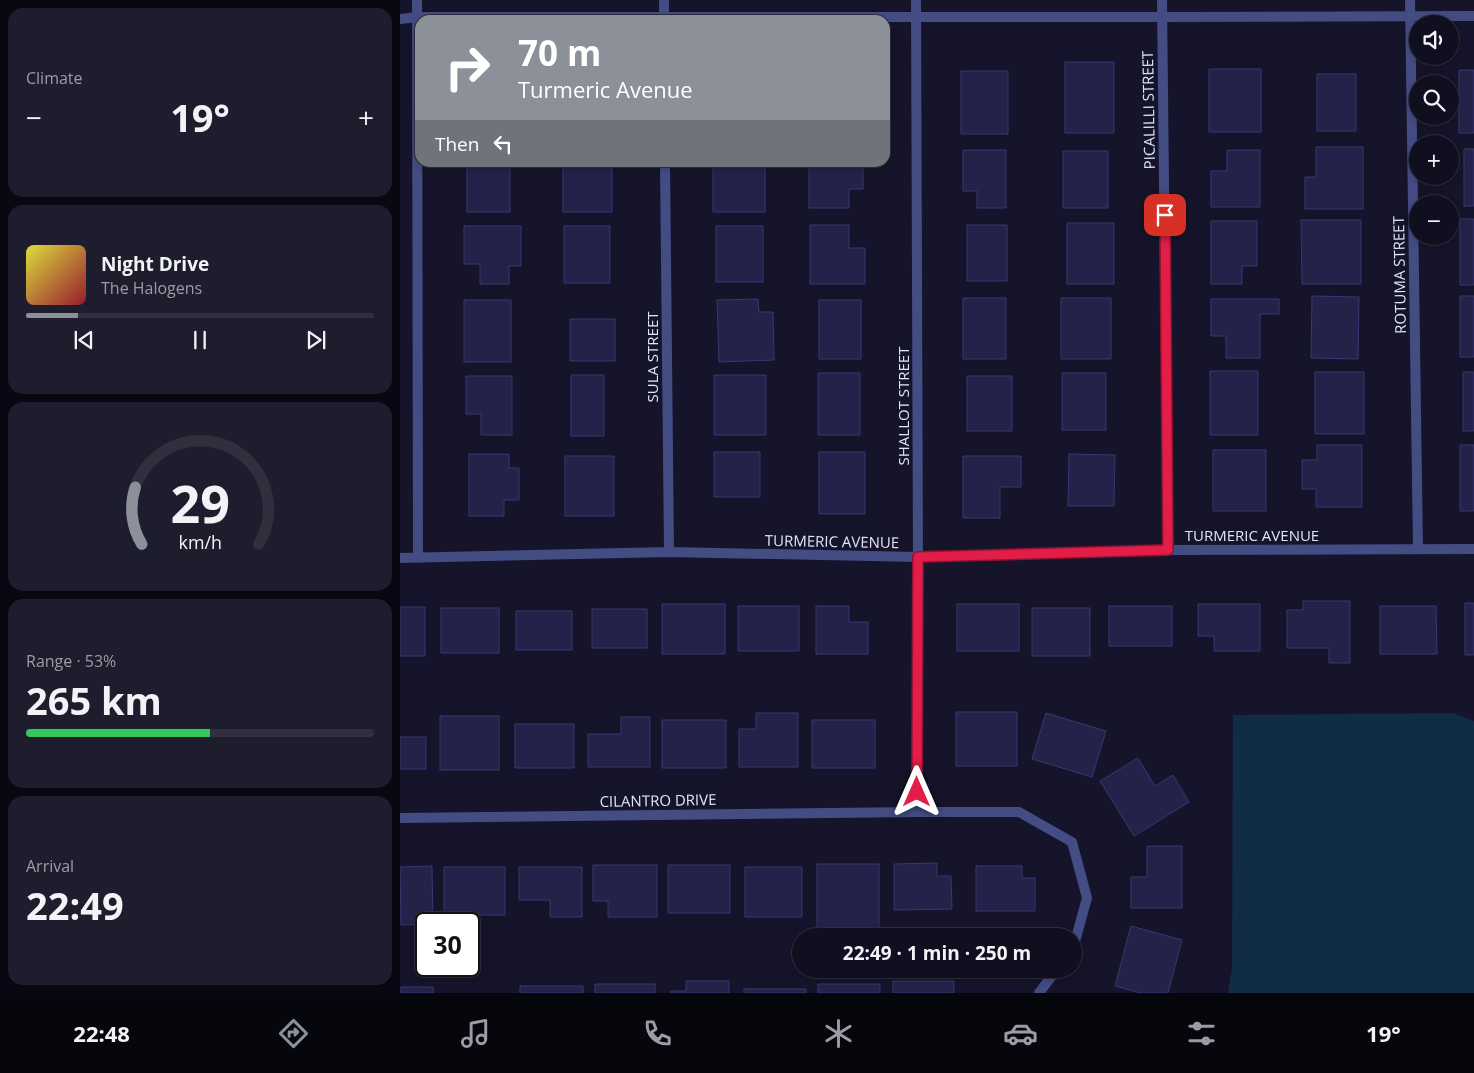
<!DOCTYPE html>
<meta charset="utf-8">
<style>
body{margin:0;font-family:"Open Sans",sans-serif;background:#1e1d2d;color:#f1f3f6;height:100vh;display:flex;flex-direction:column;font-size:19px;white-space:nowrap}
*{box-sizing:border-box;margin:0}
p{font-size:16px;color:#9c9ca5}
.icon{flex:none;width:28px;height:28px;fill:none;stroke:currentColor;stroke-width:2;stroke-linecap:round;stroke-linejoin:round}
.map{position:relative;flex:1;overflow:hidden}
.side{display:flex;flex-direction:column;gap:8px;padding:8px;background:#090812;width:400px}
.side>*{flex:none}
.top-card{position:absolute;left:15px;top:15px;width:475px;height:152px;border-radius:15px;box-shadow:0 2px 8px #0003,0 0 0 1px #302f3e;background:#8c9099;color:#fff;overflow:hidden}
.controls{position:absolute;left:1009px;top:15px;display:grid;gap:10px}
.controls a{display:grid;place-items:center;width:50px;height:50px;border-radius:50%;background:#100f20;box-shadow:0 2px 8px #0003,0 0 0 1px #302f3e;font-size:25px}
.speed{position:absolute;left:15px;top:912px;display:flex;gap:10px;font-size:25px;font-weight:700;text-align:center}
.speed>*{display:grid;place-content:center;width:65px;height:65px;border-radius:50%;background:#100f20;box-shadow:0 2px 8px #0003,0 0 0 1px #302f3e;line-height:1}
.speed .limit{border:2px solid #111;border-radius:8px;background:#fff;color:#111}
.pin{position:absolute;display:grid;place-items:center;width:42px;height:42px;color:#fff;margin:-21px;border-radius:10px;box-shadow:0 2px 8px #0006}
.me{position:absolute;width:55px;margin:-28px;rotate:0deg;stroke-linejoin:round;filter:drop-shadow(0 0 4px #0008)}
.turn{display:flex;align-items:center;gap:18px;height:105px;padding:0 20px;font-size:22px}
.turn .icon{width:65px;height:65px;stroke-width:2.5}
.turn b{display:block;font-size:35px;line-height:42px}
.then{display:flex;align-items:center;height:48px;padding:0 20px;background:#0003;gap:10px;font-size:19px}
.big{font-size:38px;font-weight:700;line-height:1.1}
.side .card{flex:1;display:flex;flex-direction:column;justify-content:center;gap:8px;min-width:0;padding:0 18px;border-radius:15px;background:#1e1d2d}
.side .dial{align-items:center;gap:0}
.dial svg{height:130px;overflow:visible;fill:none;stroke:#302f3e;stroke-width:7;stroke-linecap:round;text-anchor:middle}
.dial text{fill:#f1f3f6;stroke:none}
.song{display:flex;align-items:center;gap:15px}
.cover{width:60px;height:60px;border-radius:8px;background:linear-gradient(135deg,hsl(60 70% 55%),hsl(350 70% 35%))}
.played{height:5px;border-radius:2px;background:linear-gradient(90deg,#8c9099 15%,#302f3e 15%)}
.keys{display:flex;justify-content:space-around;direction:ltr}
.heat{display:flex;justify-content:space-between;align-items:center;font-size:28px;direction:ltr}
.charge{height:8px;border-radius:4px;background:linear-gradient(90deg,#34c759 53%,#302f3e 0)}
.trip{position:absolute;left:392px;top:928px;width:290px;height:50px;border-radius:25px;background:#100f20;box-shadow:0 2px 8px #0003,0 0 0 1px #302f3e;font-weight:700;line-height:50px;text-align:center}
.tabs{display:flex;height:80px;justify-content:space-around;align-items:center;background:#06060d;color:#9c9ca5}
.tabs .icon{width:35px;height:35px}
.tabs .on{color:#8c9099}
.tabs b{font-size:22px;color:#f1f3f6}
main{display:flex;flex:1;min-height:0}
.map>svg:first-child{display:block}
.water{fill:#112d46}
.building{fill:#242249;stroke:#393773}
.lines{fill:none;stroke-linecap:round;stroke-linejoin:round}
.minor{stroke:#444c84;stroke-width:10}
.tertiary{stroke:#444c84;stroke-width:10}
.route-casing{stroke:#92132f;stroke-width:12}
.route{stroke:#e11d48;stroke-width:9}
.labels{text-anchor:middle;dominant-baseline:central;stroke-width:5;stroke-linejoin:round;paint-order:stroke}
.street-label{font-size:15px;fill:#e1e2fc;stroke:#15142a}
</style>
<main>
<section class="side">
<div class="card"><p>Climate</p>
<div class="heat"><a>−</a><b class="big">19°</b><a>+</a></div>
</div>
<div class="card">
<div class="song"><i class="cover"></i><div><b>Night Drive</b><p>The Halogens</p></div></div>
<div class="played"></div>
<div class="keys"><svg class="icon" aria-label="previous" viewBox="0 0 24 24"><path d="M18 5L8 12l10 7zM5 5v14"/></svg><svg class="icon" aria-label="pause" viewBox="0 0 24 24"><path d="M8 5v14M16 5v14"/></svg><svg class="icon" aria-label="next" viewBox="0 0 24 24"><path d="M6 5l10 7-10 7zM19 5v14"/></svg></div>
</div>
<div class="card dial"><svg viewBox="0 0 100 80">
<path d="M14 69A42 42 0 1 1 86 69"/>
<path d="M14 69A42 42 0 0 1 10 34" stroke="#8c9099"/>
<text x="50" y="56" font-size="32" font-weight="700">29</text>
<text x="50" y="72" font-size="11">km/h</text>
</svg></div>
<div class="card"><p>Range · 53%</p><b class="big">265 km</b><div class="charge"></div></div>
<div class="card"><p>Arrival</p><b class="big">22:49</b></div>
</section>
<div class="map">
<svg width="1074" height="993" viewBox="0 0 1074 993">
<rect width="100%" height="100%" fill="#15142a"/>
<path class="water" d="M1053,713L1074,721V993H828L832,967L833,715Z"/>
<path class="building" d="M665,62H714V133H665Z
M809,69H861V132H809Z
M1059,70H1074V133H1059Z
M561,71H608V134H561Z
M917,74H956V131H917Z
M916,147H963V209H905V177H916Z
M1064,149H1074V206H1064Z
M563,150H606V208H577V191H563Z
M827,150H860V207H811V171H827Z
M663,151H708V208H663Z
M67,162H110V212H67Z
M163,162H212V212H163Z
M313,162H365V212H313Z
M409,162H463V189H449V208H409Z
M1060,219H1074V285H1060Z
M901,220H961V284H902Z
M811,221H857V266H842V284H811Z
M667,223H714V284H667Z
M410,225H449V248H465V284H410Z
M567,225H607V281H567Z
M64,226H121V266H109V284H80V264H64Z
M164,226H210V283H164Z
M316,226H363V282H316Z
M912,296L959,297L958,359L911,358Z
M1060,296H1074V357H1060Z
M563,298H606V359H563Z
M661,298H711V359H661Z
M358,299L359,312H373L374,360L319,362L317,300Z
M811,299H879V314H860V358H826V336H811Z
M64,300H111V362H64Z
M419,300H461V359H419Z
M170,319H215V361H170Z
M810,371H858V435H810Z
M915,372H964V434H915Z
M1063,372H1074V431H1063Z
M418,373H460V435H418Z
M662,373H706V430H662Z
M171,375H204V436H171Z
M314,375H366V435H314Z
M66,376H112V435H81V414H66Z
M567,376H612V431H567Z
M917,445H962V507H916V489H902V460H917Z
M1060,445H1074V511H1060Z
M813,450H866V511H813Z
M314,452H360V497H314Z
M419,452H465V514H419Z
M69,454H109V468H119V500H104V516H69Z
M669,454L715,455L714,506H668Z
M165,456H214V516H165Z
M563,456H621V487H600V518H563Z
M903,601H950V663H929V648H887V610H903Z
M1065,603H1074V655H1065Z
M262,604H325V654H262Z
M557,604H619V651H557Z
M798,604H860V651H814V636H798Z
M338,606H399V651H338Z
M416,606H449V622H468V654H416Z
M709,606H772V646H709Z
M980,606H1036L1037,654H980Z
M0,607H25V656H0Z
M41,608H99V653H41Z
M632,608H690V656H632Z
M192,609H247V648H192Z
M116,611H172V650H116Z
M556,712H617V766H556Z
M356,713H398V767H339V729H356Z
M646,713L706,731L692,777L632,759Z
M40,716H99V770H40Z
M221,717H250V767H188V734H221Z
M262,720H326V768H262Z
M412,720H475V768H412Z
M115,724H174V768H115Z
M0,737H26V769H0Z
M738,758L755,786L773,775L789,802L734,836L700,781Z
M747,846H782V908H731V877H747Z
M537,863V876H551L552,909L494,910V864Z
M417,864H479V936H417Z
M193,865H257V917H208V901H193Z
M268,865H330V913H268Z
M32,866L33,924L1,925L0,867Z
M576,866H622V878H635V911H576Z
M44,867H105V915H44Z
M119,867H182V917H150V900H119Z
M345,867H402V917H345Z
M731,926L782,940L768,993H741L715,986Z
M286,981H329V993H271V991H286Z
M493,981H554V993H493Z
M195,984H255V993H195Z
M418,984H480V993H418Z
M120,986H183V993H120Z
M1,987H33V993H1Z
M344,989H406V993H344Z"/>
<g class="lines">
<path class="minor" d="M17,0L18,558
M264,0V20
M516,0L518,557L517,812
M762,0L768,550
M1010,0L1018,549
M265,162L269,552
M0,558L269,552L518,557L768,550L1074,549
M0,818L517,812H619L672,842L687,898L674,945
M639,993L657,969"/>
<path class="tertiary" d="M0,19L17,17H762L1074,16"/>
</g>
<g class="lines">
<g class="route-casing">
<path id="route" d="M517,792L518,557L768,550L765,215"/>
</g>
<use href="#route" class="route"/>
</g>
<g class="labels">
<g class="street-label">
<text transform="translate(748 110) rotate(-91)">PICALILLI STREET</text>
<text transform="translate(999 275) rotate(-91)">ROTUMA STREET</text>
<text transform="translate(252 357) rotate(-90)">SULA STREET</text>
<text transform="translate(503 406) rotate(-90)">SHALLOT STREET</text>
<text x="852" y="535">TURMERIC AVENUE</text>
<text transform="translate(432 541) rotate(1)">TURMERIC AVENUE</text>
<text transform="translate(258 800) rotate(-1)">CILANTRO DRIVE</text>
</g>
</g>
</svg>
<div class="controls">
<a><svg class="icon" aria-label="sound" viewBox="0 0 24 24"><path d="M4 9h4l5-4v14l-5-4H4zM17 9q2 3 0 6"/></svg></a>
<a><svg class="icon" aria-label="search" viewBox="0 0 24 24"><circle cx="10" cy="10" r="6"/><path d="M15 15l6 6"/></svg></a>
<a>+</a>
<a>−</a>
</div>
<div class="speed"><div class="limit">30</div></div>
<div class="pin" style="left:765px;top:215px;background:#d93025"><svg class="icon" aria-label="arrive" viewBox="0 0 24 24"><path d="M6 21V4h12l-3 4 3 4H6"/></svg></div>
<svg class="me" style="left:517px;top:792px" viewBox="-20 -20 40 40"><path d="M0-17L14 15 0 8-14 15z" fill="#e11d48" stroke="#fff" stroke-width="4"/></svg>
<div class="trip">22:49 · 1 min · 250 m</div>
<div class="top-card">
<div class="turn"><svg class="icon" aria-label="right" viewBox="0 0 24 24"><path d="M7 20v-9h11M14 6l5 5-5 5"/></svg><div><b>70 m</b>Turmeric Avenue</div></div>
<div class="then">Then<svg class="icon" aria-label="left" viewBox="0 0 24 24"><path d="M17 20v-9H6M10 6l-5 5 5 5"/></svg></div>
</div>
</div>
</main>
<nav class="tabs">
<b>22:48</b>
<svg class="icon on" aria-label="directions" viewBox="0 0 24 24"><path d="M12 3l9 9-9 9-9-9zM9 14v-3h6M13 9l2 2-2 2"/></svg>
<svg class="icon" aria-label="music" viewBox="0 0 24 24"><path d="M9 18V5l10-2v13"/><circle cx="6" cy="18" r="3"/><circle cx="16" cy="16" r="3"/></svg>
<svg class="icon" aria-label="phone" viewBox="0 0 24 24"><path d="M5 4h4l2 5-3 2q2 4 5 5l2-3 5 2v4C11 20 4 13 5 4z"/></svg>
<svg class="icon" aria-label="climate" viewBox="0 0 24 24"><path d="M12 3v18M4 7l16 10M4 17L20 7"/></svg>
<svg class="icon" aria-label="car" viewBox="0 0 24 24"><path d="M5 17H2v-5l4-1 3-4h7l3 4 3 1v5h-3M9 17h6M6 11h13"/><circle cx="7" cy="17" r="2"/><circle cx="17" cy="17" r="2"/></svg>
<svg class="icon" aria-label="filters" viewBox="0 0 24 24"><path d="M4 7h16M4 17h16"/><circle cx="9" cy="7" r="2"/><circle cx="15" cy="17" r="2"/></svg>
<b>19°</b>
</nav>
